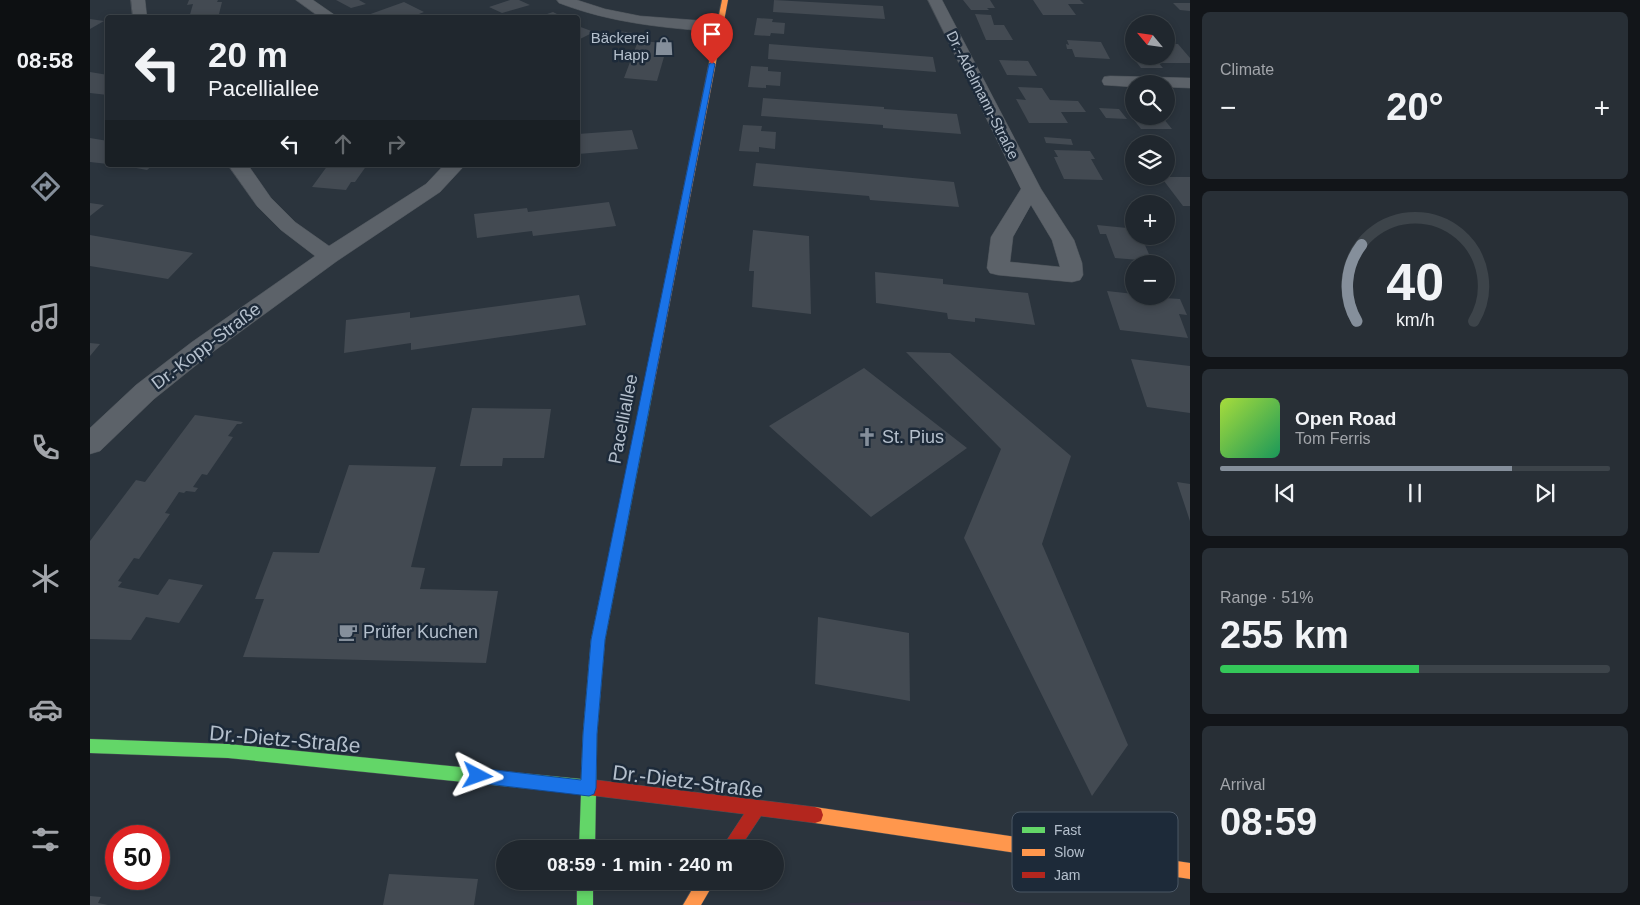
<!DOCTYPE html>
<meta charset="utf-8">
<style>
body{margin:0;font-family:Arial,sans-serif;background:#282f36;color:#f1f3f6;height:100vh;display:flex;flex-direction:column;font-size:19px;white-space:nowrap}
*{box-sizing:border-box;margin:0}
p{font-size:16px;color:#a2a5aa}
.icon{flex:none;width:28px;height:28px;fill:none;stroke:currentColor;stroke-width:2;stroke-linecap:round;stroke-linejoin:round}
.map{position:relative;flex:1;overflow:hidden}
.sheet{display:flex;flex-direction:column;gap:12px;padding:12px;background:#121519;width:450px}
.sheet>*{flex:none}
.guide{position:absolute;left:15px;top:15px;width:475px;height:152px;border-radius:5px;box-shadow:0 2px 8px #0003,0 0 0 1px #3d444a;background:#20272e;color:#f1f3f6;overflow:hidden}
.needle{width:32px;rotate:299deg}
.fabs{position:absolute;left:1035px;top:15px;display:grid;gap:10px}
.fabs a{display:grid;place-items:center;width:50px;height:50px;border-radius:50%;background:#20272e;box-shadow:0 2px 8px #0003,0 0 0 1px #3d444a;font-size:25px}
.speed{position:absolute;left:15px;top:825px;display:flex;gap:10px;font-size:25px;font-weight:700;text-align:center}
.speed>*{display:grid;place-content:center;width:65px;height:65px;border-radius:50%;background:#20272e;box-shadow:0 2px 8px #0003,0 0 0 1px #3d444a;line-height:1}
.speed .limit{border:8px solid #d22;background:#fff;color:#111}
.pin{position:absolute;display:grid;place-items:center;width:42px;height:42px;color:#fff;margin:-51px -21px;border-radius:50% 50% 50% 0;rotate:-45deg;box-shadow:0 0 5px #0007}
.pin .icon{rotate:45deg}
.me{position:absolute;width:55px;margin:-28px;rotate:94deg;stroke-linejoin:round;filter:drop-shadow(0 0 4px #0008)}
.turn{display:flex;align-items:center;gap:18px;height:105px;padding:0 20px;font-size:22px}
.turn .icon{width:65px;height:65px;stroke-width:2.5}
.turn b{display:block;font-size:35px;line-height:42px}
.lanes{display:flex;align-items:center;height:48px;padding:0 20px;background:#0003;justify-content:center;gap:25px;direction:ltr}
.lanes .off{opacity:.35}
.big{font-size:38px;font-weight:600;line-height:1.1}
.sheet .card{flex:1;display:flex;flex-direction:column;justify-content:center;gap:8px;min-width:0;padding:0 18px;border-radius:8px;background:#282f36}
.sheet .dial{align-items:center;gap:0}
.dial svg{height:130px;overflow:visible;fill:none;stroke:#3d444a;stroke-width:7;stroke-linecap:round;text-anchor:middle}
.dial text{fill:#f1f3f6;stroke:none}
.song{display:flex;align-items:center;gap:15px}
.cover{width:60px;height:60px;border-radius:8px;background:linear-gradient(135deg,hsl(80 70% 55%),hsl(150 70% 35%))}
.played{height:5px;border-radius:2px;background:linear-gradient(90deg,#858f9b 75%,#3d444a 75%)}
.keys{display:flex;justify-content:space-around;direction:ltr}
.heat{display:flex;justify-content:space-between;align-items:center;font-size:28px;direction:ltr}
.charge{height:8px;border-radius:4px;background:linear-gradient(90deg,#34c759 51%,#3d444a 0)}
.trip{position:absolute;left:406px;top:840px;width:288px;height:50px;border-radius:25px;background:#20272e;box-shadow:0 2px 8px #0003,0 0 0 1px #3d444a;font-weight:600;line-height:50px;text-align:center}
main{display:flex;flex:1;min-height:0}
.menu{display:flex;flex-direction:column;width:90px;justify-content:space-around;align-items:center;background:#0d1012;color:#a2a5aa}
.menu .icon{width:35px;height:35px}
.menu .selected{color:#858f9b}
.menu b{font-size:22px;color:#f1f3f6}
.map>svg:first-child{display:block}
.medical{fill:#313142}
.building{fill:#434a52}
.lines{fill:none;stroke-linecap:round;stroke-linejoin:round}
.street-casing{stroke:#495057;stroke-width:1}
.fast-casing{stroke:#495057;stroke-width:1}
.slow-casing{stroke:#495057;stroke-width:1}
.jam-casing{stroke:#495057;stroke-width:1}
.street{fill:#5c6269;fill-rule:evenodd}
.fast{fill:#63d668;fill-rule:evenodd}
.slow{fill:#ff974d;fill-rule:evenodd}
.jam{fill:#b3261e;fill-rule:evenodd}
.route{fill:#1a73e8;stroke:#114b97}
.labels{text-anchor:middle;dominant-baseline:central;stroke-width:5;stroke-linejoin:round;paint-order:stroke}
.far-poi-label{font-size:15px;fill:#b5c0cd;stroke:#1d2a39;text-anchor:end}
.far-street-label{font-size:15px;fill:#b5c0cd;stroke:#1d2a39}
.street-label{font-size:18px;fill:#b5c0cd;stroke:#1d2a39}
.poi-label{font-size:18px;fill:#b5c0cd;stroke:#1d2a39;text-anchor:start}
.near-street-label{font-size:21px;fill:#b5c0cd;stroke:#1d2a39}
.key{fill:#1d2a39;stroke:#4b5765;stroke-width:1}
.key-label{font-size:14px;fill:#b5c0cd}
</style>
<main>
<nav class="menu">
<b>08:58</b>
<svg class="icon selected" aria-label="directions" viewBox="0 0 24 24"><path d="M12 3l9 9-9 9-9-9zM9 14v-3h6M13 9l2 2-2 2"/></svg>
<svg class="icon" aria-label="music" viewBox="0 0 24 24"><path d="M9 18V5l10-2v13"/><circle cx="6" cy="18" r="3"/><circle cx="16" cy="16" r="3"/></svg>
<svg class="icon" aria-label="phone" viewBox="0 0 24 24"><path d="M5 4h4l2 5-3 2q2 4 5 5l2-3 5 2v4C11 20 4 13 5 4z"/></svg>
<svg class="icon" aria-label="climate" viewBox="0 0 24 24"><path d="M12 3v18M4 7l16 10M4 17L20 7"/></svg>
<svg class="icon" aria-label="car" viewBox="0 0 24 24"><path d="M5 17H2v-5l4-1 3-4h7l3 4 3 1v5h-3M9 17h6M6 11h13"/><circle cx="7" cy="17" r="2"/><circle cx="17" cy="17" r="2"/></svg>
<svg class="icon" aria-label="filters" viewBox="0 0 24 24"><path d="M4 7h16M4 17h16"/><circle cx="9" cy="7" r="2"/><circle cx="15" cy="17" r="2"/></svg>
</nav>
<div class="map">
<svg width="1100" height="905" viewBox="0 0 1100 905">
<rect width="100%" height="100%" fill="#2b343d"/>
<path class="medical" d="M853,900L897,905H755L760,903Z"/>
<path class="building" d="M99,0H128L127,2H132L128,18H99L103,4L97,5Z
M246,0H269L276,4L261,8Z
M420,0H429L440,5L412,13L399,7Z
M684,0L793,6L795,19L683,12Z
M873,0H900L905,8H897L899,10H881Z
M943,0H990L994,4H978L986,15H953Z
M314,2L334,12L319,18H278L275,16Z
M1083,3H1100V11L1090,10Z
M463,12L475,18H448V17Z
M885,14L901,15L904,25H914L923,40H896Z
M667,18L683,19L682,22L695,23L694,34L681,33L680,36L664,35Z
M0,19L14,21L0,29Z
M488,26L504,32L488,40Z
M528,31L544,33L537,41L521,39Z
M977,40L1011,42L1020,59L985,57L982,49H977L976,44L979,45Z
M548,41L578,43L567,81L534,78Z
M679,44L843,57L846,72L678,59Z
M1076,44H1088L1100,58V63H1072L1067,56H1076Z
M1044,59L1066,60L1073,68H1051Z
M909,60L938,61L947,76L917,75Z
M661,66L678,67V71L691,72L690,86L676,85V88L658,87Z
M0,72L18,75V95L0,93Z
M928,87L952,88L960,100L988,101L996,112H971L978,123H939L926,99L936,100Z
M673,98L794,107V109L867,114L871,134L793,128V125L671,116Z
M1009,108L1029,109L1037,119L1016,118Z
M1036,110H1044V116H1076L1078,119L1073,118L1082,129H1051Z
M653,125L672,126L671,131L686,132L685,149L669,147V152L649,151Z
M542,130L548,149L488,154V134Z
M954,137L981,139L983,145L956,143Z
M0,138L18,141V164L0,162Z
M964,150L1000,151L1005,159H1001L1013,180L974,179L964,157H968Z
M666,163L864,182L869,207L780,200L779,196L663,186Z
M30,165H63L57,170Z
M238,165H277L265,182H261L256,190L222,187Z
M1071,177H1100V206H1093Z
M519,202L526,226L443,236L442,231L387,238L384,214L437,208L438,212Z
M0,203L14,205L0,216Z
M1007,225L1037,228L1036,225L1044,226V236H1051L1062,261L1025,258L1016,234H1010Z
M663,230L719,236L721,314L662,307L664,271H659Z
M0,235L103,253L78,279L0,266Z
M785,272L853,279V284L938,293L945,325L885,318V322L858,319L857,313L786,303Z
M1017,291L1044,294V296L1090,299L1097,315L1089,314L1098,338L1030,330Z
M489,295L496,325L321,350V343L254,353L256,320L320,312V318Z
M0,343L10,344L0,356Z
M816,352L860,353L981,456L952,544L1038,745L1002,796L874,538L911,449Z
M1041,359L1100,366V413L1057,407Z
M774,368L877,448L781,517L679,426Z
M382,408L461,409L454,458H413L412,466H370Z
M105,415L153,422L151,424H147L138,436L143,437L117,475L112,474L103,487L108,488L105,492L96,491L94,493L89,492L75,513L80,514L49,559L44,558L28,581L32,582L28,587L68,595L79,579L113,585L89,623L56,617L41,640L0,639V541L46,480L55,482Z
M259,465L346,467L321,567L335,568L330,589L408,591L396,663L153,657L174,599H165L183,552L229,553Z
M1087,482L1100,484V521Z
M728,617L819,633L820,701L725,684Z
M299,874L388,879L384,905H293Z
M0,896L11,897L8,903L18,905H0Z"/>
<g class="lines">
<g class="street-casing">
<path id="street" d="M41,0H55L57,18H43Z
M206,0H223L249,18H231Z
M467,0H487L515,9L550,16L629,22L634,24L637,27L634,30L629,32C574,28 521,23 469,3Z
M838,0H852L951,189L984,240L992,263L993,275L990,280L982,282L908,275L900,273L897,268L901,237L931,189ZM941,205L962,240L970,267L920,262L923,237Z
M1020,76L1100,78V88L1076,87V84H1044V87L1014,85L1012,81L1014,77Z
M138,165H158L181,198L205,222L239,246L336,184L354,165H375L350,192L247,261L120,354L64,399L10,451L0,454V428L46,385L102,342L225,256L191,230L167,206Z"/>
</g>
<g class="fast-casing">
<path id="fast" d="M559,381L564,385L515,640L507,734L505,849H489L491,794L138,758L0,753V739L138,744L491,779L493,734L501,640L554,385Z
M487,881H503V905H487Z"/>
</g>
<g class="slow-casing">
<path id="slow" d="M632,0H638L564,385L559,389L554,385Z
M725,807L1100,863V879L725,823L719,821L717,815L719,809Z
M607,881H625L611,905H593Z"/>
</g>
<g class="jam-casing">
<path id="jam" d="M498,779L725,807L731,809L733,815L731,821L725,823L671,816L649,849H631L654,814L498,795L493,792L490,787L493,782Z"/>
</g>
<use href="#street" class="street"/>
<use href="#fast" class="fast"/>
<use href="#slow" class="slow"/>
<use href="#jam" class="jam"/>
</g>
<path class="route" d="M622,62L625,64L515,640L507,734L506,788L504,794L499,796L388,783L383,781L381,776L383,770L388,768L491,780L493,734L501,640L619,64Z"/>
<defs>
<g id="shop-bare" transform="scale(1.5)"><path d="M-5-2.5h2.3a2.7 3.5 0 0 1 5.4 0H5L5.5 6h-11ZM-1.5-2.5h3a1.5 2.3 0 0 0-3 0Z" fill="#858f9b" stroke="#1d2a39" stroke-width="2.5" paint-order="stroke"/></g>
<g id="church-bare" transform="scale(1.5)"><path d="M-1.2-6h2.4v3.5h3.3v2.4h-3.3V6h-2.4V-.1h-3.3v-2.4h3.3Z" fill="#858f9b" stroke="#1d2a39" stroke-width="2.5" paint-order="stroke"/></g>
<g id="cafe-bare" transform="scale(1.5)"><path d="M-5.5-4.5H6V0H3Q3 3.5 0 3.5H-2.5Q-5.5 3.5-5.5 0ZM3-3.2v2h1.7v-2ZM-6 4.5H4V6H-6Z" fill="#858f9b" stroke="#1d2a39" stroke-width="2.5" paint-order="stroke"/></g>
</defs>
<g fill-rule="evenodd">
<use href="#shop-bare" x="574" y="46"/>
<use href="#church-bare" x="777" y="437"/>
<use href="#cafe-bare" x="258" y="632"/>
</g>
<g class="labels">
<g class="far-poi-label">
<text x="559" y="37">Bäckerei<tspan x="559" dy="17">Happ</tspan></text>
</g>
<g class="far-street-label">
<text transform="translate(893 95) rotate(63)">Dr.-Adelmann-Straße</text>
</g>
<g class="street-label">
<text transform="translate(116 346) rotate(-37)">Dr.-Kopp-Straße</text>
<text transform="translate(533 419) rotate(-79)">Pacelliallee</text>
</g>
<g class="poi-label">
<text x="792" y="437">St. Pius</text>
<text x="273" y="632">Prüfer Kuchen</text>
</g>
<g class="near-street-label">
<text transform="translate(195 739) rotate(5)">Dr.-Dietz-Straße</text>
<text transform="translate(598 781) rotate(7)">Dr.-Dietz-Straße</text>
</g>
</g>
<rect x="922" y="812" width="166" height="80" rx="8" class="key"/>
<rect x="932" y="827" width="23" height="6" fill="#63d668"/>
<rect x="932" y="849" width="23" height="7" fill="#ff974d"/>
<rect x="932" y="872" width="23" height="6" fill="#b3261e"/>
<g class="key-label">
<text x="964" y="835">Fast</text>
<text x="964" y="857">Slow</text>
<text x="964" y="880">Jam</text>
</g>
</svg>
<div class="fabs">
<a><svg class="needle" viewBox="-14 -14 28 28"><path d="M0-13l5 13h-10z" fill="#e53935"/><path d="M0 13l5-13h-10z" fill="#a2a5aa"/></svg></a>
<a><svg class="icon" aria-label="search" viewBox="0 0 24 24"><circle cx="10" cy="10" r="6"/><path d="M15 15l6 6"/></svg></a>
<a><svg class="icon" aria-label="layers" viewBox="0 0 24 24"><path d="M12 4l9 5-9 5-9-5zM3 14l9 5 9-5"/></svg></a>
<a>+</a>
<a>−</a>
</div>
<div class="speed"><div class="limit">50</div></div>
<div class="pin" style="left:622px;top:64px;background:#d93025"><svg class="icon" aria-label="arrive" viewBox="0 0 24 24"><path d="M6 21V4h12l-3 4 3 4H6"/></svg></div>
<svg class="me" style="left:388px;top:776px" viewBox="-20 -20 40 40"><path d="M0-17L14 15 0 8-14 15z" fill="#1a73e8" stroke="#fff" stroke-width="4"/></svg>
<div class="trip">08:59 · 1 min · 240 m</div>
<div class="guide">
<div class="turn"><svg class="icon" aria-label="left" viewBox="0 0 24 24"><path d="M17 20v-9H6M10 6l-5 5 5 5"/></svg><div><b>20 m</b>Pacelliallee</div></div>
<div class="lanes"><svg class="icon" aria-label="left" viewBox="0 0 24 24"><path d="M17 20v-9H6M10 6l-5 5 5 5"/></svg><svg class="icon off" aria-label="ahead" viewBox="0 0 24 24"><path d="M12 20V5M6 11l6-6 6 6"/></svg><svg class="icon off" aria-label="right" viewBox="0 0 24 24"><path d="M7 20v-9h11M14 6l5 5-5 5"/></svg></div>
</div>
</div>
<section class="sheet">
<div class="card"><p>Climate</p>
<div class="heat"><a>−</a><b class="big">20°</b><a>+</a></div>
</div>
<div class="card dial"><svg viewBox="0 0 100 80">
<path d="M14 69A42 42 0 1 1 86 69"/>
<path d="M14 69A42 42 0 0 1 17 22" stroke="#858f9b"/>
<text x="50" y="56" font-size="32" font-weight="700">40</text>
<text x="50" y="72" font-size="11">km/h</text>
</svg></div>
<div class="card">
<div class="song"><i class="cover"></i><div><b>Open Road</b><p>Tom Ferris</p></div></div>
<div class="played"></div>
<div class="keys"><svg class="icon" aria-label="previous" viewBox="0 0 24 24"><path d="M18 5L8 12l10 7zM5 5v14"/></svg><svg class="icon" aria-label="pause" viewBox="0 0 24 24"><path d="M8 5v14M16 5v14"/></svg><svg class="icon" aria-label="next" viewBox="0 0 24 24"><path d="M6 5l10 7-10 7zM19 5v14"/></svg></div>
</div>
<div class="card"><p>Range · 51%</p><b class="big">255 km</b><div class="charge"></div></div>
<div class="card"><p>Arrival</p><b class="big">08:59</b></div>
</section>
</main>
